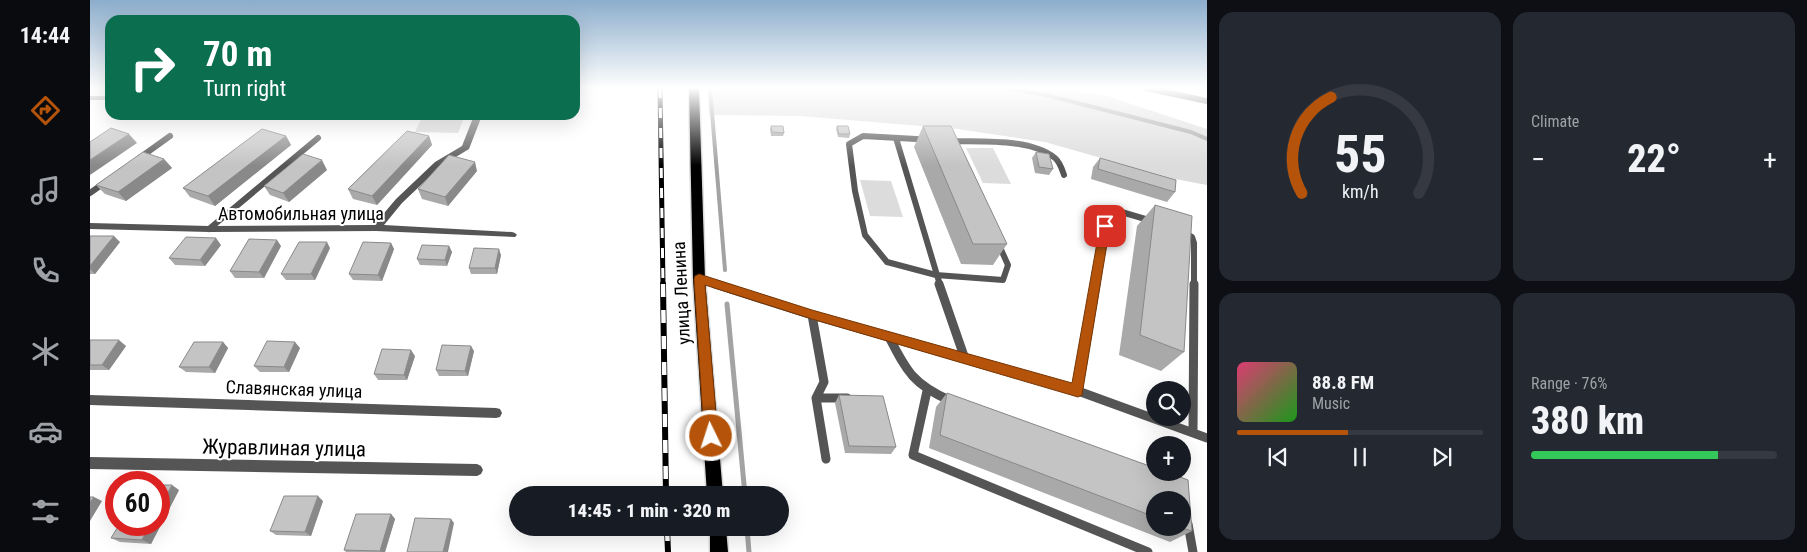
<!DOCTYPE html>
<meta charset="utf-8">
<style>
body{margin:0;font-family:"Roboto Condensed",sans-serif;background:#242831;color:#f1f3f6;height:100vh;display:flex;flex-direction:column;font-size:19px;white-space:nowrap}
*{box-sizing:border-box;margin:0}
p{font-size:16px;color:#9ea1a6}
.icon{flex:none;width:28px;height:28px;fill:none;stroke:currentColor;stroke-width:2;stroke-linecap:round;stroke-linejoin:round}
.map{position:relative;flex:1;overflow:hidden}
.details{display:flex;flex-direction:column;gap:12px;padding:12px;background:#0d0f14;width:600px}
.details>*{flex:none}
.banner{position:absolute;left:15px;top:15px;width:475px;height:105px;border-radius:15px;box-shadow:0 5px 20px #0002;background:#0b6e4f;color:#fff;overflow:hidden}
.buttons{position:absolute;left:1056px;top:381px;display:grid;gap:10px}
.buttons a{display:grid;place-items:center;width:45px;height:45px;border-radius:50%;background:#171b24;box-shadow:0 5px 20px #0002;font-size:25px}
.speed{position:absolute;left:15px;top:471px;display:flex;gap:10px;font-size:25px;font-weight:700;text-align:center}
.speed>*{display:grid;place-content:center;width:65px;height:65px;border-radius:50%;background:#171b24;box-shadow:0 5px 20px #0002;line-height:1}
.speed .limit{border:8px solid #d22;background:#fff;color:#111}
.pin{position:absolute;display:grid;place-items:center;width:42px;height:42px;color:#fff;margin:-21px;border-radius:10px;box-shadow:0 2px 8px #0006}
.me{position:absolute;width:55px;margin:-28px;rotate:356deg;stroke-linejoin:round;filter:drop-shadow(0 0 4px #0008)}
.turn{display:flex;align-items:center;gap:18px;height:105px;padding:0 15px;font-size:22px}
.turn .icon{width:65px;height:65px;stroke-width:2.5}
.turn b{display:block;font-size:35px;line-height:42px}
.big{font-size:38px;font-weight:800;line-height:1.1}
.details .widget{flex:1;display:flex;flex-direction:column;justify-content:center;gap:8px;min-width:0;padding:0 18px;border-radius:15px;background:#242831}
.details .dial{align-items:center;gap:0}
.dial svg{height:130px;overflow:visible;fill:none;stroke:#363941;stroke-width:7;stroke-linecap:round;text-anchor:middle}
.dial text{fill:#f1f3f6;stroke:none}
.song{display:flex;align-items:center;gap:15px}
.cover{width:60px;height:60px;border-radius:8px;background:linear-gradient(135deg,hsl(340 70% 55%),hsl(120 70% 35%))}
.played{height:5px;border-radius:2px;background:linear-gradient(90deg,#b45309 45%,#363941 45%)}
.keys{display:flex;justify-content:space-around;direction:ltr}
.heat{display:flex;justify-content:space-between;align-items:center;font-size:28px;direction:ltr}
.charge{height:8px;border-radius:4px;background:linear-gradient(90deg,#34c759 76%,#363941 0)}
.details .tiles{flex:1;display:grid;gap:12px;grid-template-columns:repeat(2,1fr)}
.trip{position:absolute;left:419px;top:486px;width:280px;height:50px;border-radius:25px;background:#171b24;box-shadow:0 5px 20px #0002;font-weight:800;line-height:50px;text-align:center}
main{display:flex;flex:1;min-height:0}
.menu{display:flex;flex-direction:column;width:90px;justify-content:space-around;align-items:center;background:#090b0e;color:#9ea1a6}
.menu .icon{width:35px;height:35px}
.menu .current{color:#b45309}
.menu b{font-size:22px;color:#f1f3f6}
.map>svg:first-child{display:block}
.green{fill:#dcdcdc}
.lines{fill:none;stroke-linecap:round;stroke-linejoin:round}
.stream-far1{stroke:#a3a3a3;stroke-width:4}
.stream{stroke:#a3a3a3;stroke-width:5}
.primary-casing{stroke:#dbdbdb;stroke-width:3}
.lane-far1{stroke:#555;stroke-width:6}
.lane{stroke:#555;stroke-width:9}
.street{fill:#555;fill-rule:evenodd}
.primary{fill:#000;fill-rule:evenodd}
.rail-far1-casing{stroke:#000;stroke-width:5}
.rail-casing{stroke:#000;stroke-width:6}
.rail-far1{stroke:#fff;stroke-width:3;stroke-dasharray:10;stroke-linecap:butt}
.rail{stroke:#fff;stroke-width:4.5;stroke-dasharray:13;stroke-linecap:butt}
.wall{fill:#a9a9a9;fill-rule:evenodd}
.shaded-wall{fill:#898989}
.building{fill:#c4c4c4;stroke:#898989}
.route{fill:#b45309;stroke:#753606}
.labels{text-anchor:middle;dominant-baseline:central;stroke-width:4;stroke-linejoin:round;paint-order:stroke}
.street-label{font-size:18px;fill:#000;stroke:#fff}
.near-street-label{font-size:21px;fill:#000;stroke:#fff}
</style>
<main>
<nav class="menu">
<b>14:44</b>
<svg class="icon current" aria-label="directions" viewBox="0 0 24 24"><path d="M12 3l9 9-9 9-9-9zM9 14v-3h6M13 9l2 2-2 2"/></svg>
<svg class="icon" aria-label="music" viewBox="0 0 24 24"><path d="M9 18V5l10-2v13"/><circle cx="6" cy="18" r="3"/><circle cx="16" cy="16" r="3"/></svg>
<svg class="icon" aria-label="phone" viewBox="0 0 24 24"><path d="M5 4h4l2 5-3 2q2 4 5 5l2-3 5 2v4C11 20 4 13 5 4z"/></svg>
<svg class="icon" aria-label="climate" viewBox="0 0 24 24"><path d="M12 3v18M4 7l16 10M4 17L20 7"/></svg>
<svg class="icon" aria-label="car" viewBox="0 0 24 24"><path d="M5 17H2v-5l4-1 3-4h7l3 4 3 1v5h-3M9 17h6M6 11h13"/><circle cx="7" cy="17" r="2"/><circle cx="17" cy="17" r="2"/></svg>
<svg class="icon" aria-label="filters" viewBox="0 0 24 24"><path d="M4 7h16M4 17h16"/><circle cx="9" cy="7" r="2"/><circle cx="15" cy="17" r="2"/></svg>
</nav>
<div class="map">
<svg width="1117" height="552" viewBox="0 0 1117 552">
<rect width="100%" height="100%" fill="#fff"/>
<path class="green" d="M618,88H964L1017,96L1117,129V185L1085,179L955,142L868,129L710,116L619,115Z
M333,115H375L368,133L325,132Z
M876,148H903L921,184L893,183Z
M770,180L801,181L813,217L780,216Z"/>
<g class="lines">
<path class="stream-far1" d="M620,88L635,270
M914,88L956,95L1101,132L1117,139"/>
<path class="stream" d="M637,304L655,495
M657,528L659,552"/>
<g class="primary-casing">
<path id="primary" d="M599,88H609L615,279L633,495H617L603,279Z
M620,528H636L638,552H620Z"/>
</g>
<path class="lane-far1" d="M1056,88L1117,101
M773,136L862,141L918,265L913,280L846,275L797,262L775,235L765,191L759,144Z
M806,138L850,285
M862,141C892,142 940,138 965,158C970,162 972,169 974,175
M48,159L80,136
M0,193L17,181
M119,229L228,138
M1094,232L1102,237L1104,243V285
M609,279L629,285
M1005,285L1018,208L1062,221"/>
<path class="lane" d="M625,284L722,315L988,391L1117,438
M849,284L875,359
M722,315L734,382L726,398L736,459
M799,337C817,372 824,385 861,401
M837,391L823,455L1058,552
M988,391L1006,284
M726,398H757
M1103,432L1104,284
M1098,524L1103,552"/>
<path class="street" d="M0,96H20V100H0Z
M382,115H390L391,118L379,149L351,166L312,203L294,225L422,232L425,233L427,235L425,237L286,231L119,232L0,229V223L119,226L284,225L306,199L345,162L372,146L383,118Z
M0,395L406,408L410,409L412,413L410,417L406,418L0,405Z
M0,457L387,464L391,466L393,470L391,474L387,476L0,469Z"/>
<use href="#primary" class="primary"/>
<g class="rail-far1-casing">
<path id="rail-far1" d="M570,88L573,285"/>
</g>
<g class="rail-casing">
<path id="rail" d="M573,284L576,495
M577,528L578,552"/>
</g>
<use href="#rail-far1" class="rail-far1"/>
<use href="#rail" class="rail"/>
</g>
<path class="wall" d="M681,126L694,133L693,136H681L680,129Z
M747,126L760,134L759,138L748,137L746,129Z
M833,126L917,244L903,265L871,264L824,147Z
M196,136L201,145L125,206L100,197L93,188Z
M339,136L342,145L287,205L263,199L258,189Z
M946,152L963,169L959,175L945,173L942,158Z
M1010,158L1085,192L1077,202L1001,179L1003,167Z
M74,159L82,168L36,201L15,194L6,185Z
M237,170L199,202L180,195L174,186Z
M387,171L358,206L332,199L328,189Z
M1065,205L1094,352L1071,371L1029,355L1047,226Z
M0,236L30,242L5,274H0Z
M301,243L304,249L292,281L263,280L259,274Z
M131,245L115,266L85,265L79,258Z
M191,246L174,278H145L140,271Z
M359,246L362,252L357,266L330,265L327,259Z
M240,248L225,280H196L191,274Z
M411,255L407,274H381L379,268Z
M0,340L36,346L19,370H0Z
M133,342L138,348L125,373L96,372L89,367Z
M210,348L199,372H170L164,366Z
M384,351L378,376H349L346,370Z
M325,356L317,380H288L284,374Z
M857,393L1065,468V472H1077L1098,480L1102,531L1080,542L839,448L846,407ZM1065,500H1092V528H1065Z
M749,395L806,447L801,454L755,453L745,403Z
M89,490L61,544L30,542L21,538Z
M233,501L221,536L186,535L180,531Z
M301,514L305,519L295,552H256L254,550Z"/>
<path class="shaded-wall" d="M39,134L47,143L0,175V160Z
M196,136L201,145L125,206L118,196Z
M339,136L342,145L287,205L282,196Z
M74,159L82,168L36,201L28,192Z
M232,160L237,170L199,202L193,193Z
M385,162L387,171L358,206L355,197Z
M24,236L30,242L5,274L0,269V266Z
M126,238L131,245L115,266L110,260Z
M187,240L191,246L174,278L169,272Z
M237,242L240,248L225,280L221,274Z
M301,243L304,249L292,281L288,275Z
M359,246L362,252L357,266L355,260Z
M409,249L411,255L407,274L405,268Z
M29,340L36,346L19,370L12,365Z
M133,342L138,348L125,373L119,367Z
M205,342L210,348L199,372L194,367Z
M381,346L384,351L378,376L375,371Z
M321,350L325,356L317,380L314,375Z
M82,485L89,490L61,544L52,540L60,525H69V510Z
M228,496L233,501L221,536L215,532Z
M4,497L12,501L0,521V502Z
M301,514L305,519L295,552H291L290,551Z
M361,519L364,523L358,552H353Z"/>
<path class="building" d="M681,126H693L694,133L682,132Z
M747,126H758L760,134H749Z
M833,126H861L917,244H883Z
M21,128L39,134L0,160V142Z
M172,129L196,136L118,196L93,188Z
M317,131L339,136L282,196L258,189Z
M53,152L74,159L28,192L6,185Z
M946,152L959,154L963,169L949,167Z
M213,154L232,160L193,193L174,186Z
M359,155L385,162L355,197L328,189Z
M1010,158L1086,180L1085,192L1008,169Z
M1065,205L1102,216L1094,352L1050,335Z
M0,236H24L0,266Z
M96,237L126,238L110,260L79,258Z
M159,239L187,240L169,272L140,271Z
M209,242H237L221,274H191Z
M273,242L301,243L288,275L259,274Z
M332,245L359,246L355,260L327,259Z
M384,248L409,249L405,268H379Z
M0,340H29L12,365H0Z
M177,341L205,342L194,367L164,366Z
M104,342H133L119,367H89Z
M352,345L381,346L375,371L346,370Z
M292,349L321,350L314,375L284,374Z
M857,393L1065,468V472H1077L1098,480L1102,531L1092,528V500H1065V517L850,435Z
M749,395L793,396L806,447L759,446Z
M69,485H82L69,510Z
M194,496H228L215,532L180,531Z
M0,497H4L0,502Z
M266,514H301L290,551L254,550Z
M325,518L361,519L353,552H317Z
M29,525H60L52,540L21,538Z"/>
<linearGradient id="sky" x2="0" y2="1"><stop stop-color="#8cadcc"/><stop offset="0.53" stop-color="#fff"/><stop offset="1" stop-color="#fff" stop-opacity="0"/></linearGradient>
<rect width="1117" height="166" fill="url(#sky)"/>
<path class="route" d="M1015,223L1020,226L992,395L988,397L722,319L615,285L628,436L626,441L621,442L616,441L614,436L604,279L605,276L609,274L722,310L982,383L1010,226Z"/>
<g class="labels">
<g class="street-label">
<text x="211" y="213">Автомобильная улица</text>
<text transform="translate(591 293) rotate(-93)">улица Ленина</text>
<text transform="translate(204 389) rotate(2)">Славянская улица</text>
</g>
<g class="near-street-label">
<text transform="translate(194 448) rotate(1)">Журавлиная улица</text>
</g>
</g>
</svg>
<div class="buttons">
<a><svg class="icon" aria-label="search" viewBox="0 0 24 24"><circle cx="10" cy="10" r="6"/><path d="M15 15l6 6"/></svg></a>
<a>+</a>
<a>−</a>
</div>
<div class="speed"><div class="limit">60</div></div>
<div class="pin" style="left:1015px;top:226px;background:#d93025"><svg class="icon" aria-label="arrive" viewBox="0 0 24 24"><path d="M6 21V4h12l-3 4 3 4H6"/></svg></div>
<svg class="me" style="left:621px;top:436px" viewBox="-20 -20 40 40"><circle r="17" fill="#b45309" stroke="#fff" stroke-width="3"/><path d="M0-11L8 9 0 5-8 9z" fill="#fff"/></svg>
<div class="trip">14:45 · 1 min · 320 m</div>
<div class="banner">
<div class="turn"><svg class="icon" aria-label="right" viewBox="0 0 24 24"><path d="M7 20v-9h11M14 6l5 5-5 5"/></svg><div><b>70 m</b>Turn right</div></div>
</div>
</div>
<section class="details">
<div class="tiles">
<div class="widget dial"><svg viewBox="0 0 100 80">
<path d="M14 69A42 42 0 1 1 86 69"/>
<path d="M14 69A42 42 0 0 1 32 10" stroke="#b45309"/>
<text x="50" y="56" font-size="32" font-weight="700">55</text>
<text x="50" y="72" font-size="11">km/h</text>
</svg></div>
<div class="widget"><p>Climate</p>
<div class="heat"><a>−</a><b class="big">22°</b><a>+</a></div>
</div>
<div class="widget">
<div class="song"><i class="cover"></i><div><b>88.8 FM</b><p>Music</p></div></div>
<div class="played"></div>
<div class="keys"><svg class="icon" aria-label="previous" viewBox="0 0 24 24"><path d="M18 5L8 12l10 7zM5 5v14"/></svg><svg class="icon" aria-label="pause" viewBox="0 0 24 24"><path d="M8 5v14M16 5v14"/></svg><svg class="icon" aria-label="next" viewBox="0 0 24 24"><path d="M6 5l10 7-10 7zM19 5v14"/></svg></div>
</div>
<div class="widget"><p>Range · 76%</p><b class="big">380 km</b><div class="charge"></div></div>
</div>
</section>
</main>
